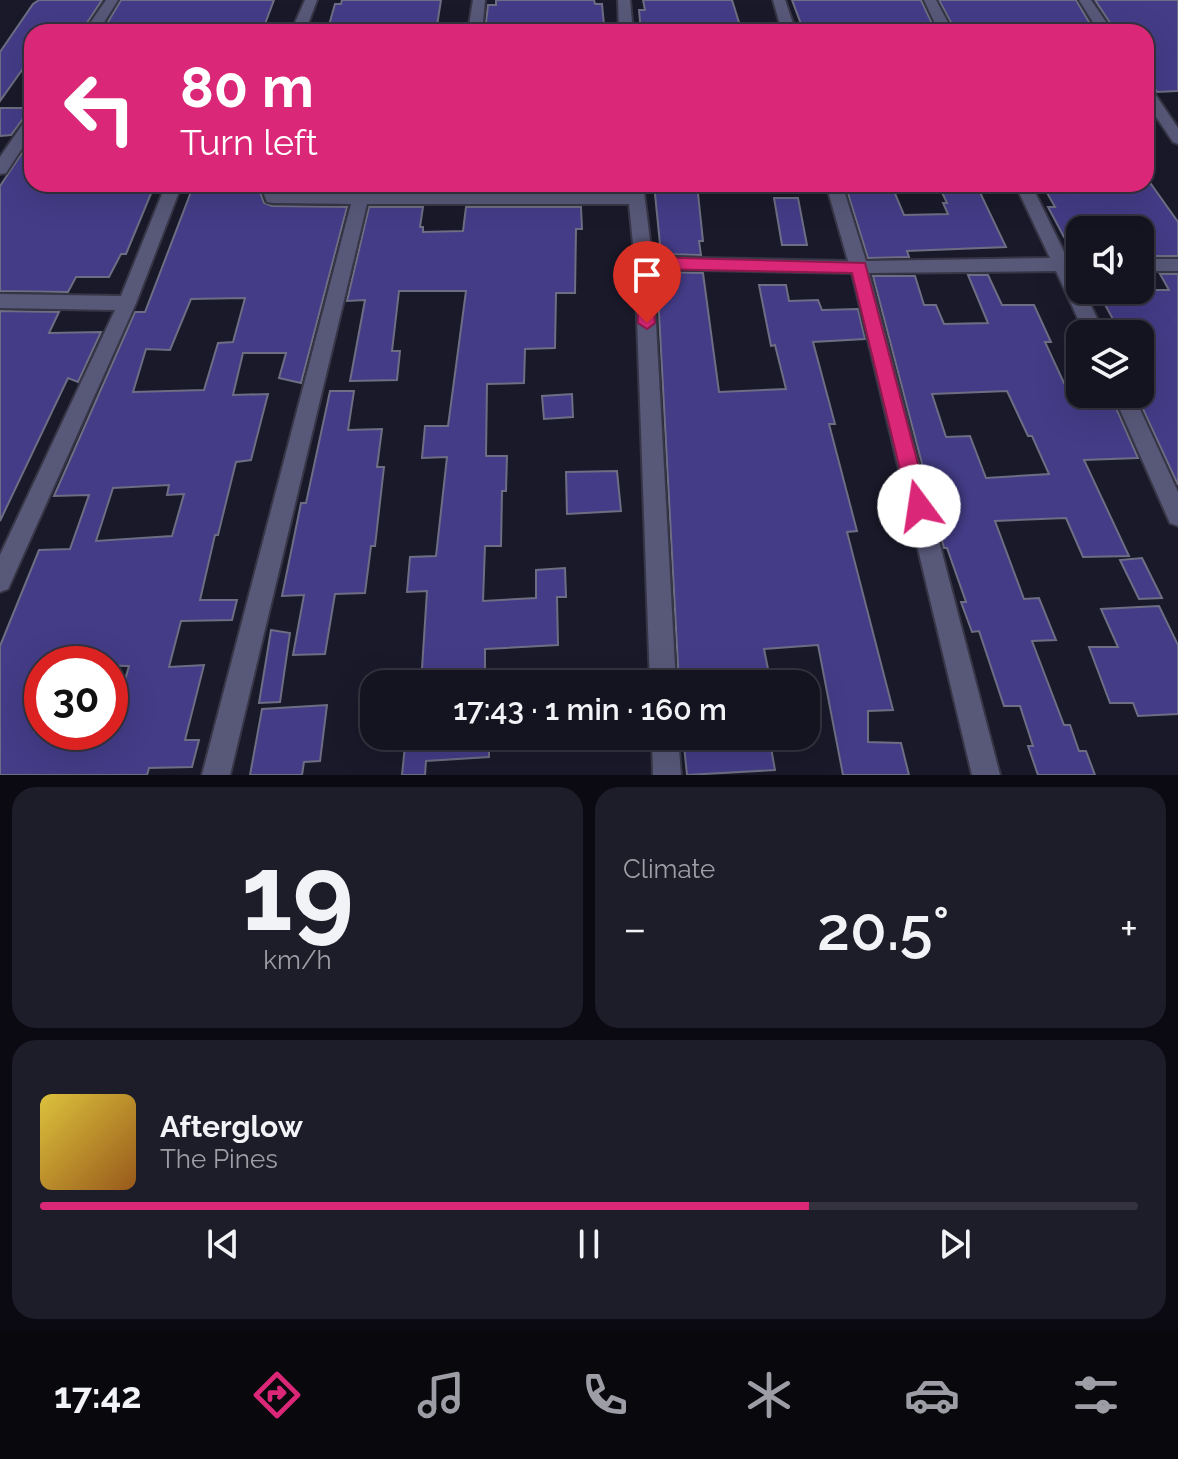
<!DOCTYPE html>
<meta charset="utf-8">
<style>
body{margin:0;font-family:Raleway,sans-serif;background:#1d1c29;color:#f1f3f6;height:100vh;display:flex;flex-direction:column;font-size:30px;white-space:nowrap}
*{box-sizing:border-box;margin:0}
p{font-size:26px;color:#9d9ea5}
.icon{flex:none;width:44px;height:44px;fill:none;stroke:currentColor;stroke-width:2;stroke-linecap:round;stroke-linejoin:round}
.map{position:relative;height:775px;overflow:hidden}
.sheet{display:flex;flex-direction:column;gap:12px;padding:12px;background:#0b0a12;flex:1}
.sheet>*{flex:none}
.hud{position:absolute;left:24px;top:24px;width:1130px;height:168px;border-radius:24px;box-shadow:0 8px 32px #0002,0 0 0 2px #33323e;background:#db2777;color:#fff;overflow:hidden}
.controls{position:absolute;left:1066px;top:216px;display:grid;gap:16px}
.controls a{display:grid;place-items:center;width:88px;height:88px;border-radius:16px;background:#141320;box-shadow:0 8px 32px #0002,0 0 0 2px #33323e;font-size:40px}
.speed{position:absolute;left:24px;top:646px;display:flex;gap:16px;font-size:40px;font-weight:700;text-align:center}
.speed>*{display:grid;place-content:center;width:104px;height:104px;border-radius:50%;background:#141320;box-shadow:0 8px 32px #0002,0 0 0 2px #33323e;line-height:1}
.speed .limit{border:12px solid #d22;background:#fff;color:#111}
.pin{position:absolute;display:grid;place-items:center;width:68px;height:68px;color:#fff;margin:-82px -34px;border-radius:50% 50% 50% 0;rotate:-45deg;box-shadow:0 0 8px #0007}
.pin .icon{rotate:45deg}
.me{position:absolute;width:88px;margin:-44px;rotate:346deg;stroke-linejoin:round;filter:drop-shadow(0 0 6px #0008)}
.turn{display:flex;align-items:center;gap:28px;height:168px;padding:0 24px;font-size:36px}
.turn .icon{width:104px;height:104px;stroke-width:2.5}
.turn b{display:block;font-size:56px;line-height:68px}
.big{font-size:60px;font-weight:600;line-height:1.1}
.sheet .card{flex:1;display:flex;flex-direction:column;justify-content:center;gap:12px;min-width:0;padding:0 28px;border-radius:24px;background:#1d1c29}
.sheet .dial{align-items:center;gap:0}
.dial b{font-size:104px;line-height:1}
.song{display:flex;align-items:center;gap:24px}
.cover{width:96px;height:96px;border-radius:12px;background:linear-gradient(135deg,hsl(50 70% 55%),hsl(30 70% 35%))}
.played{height:8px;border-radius:4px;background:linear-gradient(90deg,#db2777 70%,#33323e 70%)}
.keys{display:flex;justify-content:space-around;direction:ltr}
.heat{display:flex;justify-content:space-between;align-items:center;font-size:44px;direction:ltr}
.sheet .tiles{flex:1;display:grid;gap:12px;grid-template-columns:1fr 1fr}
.card:last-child{grid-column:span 2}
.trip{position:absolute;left:360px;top:670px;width:460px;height:80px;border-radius:24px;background:#141320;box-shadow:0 8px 32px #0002,0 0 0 2px #33323e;font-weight:600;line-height:80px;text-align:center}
.dock{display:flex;height:128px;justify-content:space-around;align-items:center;background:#08080d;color:#9d9ea5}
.dock .icon{width:56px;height:56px}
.dock .selected{color:#db2777}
.dock b{font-size:36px;color:#f1f3f6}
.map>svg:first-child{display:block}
.building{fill:#443c87;stroke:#6d6d83;stroke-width:2;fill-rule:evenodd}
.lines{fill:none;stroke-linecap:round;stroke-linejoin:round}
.minor-casing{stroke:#373646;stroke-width:4}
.minor{fill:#585879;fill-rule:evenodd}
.route{fill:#db2777;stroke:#8e194d;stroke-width:2}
</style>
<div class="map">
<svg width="1178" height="775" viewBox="0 0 1178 775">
<rect width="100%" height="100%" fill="#1a192a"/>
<path class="building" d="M39,0H102L81,32H32V56L0,101V52L33,4Z
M121,0H274L262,32H102Z
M342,0H441L436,32H327L335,4H341Z
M496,0H594L595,4H602L604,25H588V32H485L488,5H496Z
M643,0H732L742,32H641L639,10H645Z
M792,0H921L936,32H804Z
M939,0H1076L1095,32H956Z
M1095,0H1178V91L1157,92L1153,86L1146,84V32H1116Z
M0,108H32V113L25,116L11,135L0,136Z
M32,138V184H155L126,254H121L109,277H76L68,292L0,291V186Z
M194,184H257L264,203L272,206L347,207L301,383L279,378L286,353H243L233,395L268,394L251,460L236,462L218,535H215L200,600H237L232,620L181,621L169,667L204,665L185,740H199L192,767L149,768L147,775H0V646L39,550L70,549L89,495L54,496L135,312H145ZM245,298L233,342L218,343L204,390L133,392L146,349L170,350L191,299ZM169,485L167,495L184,494L172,536L96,541L113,488ZM42,664L129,666L110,732H35L42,713Z
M279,184H373L371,191H286L281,190Z
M525,184H579L580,191H525Z
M654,184H697L703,241H699L701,255L661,254Z
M845,184H891L904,215L948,214L943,203H947L938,184H976L1006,247L907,251L909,257L868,258Z
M1042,184H1151L1178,222V256H1149L1140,242V230H1080V237H1064L1048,207H1055Z
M774,198H798L807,245H782Z
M369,207H423L420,227H423V232L463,231L466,207H581L582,229H576L575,293H556L555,348L525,349L524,383L487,384L486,456H507L506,491H502L501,546H485L483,601L536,598V570L565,568L566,597H557L558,645L485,649V684H421L427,591L407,592L410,557L436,556L447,457L422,458L425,426H448L466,291H399L392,351H400L397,380L350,381L365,300L347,301Z
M662,272L703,273L719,392L786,389L775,345L771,346L759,285H786L789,301L818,300L822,310L858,309L865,339L813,342L835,424H829L857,531L847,532L893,710L868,711V742L901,743L909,775H843L818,645L764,649L771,684H679L657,276H662Z
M1160,274H1178V485L1136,394H1140V334H1121L1097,290H1169Z
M968,275H988L1002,305H1034L1051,342H1045L1064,383H1080V394H1110L1138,458L1084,460L1129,556L1083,557L1066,518L995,521L1024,599L1039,598L1056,640L1032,641L1064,725H1070L1079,751H1086L1095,775H1038L1028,746H1033L1020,706H1004L979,631L972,632L961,602H966L947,548H944L873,276H915L924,305H936L944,324L988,323ZM1007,391L1028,436H1032L1049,474L986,478L970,436L946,437L932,394Z
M0,311L59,312L49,333L101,332L78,382L68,378L0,521Z
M330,391H354L348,430L382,429L377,467H384L375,546H371L365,593L335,594L325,654L293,655L304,595L282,596L301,503H306Z
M572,394L573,417L544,419L542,396Z
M617,471L621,511L567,514L566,472Z
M1142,558L1162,598L1139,599L1120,560Z
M1159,606L1178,645V714L1138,716L1133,703H1110L1089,647H1118L1101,609Z
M271,630L290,633L280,702L259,703Z
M327,705L320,761L304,762L302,775H250L262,709Z
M406,736H489V757L426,761L425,775H402Z
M683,736H769L775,770L687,775Z"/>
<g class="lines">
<g class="minor-casing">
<path id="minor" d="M106,0H118L98,32H84Z
M305,0H317L305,32H291Z
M473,0H485L482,32H468Z
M618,0H630L633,32H619Z
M773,0H785L796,32H782Z
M924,0H936L953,32H939Z
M1079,0H1091L1113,32H1099Z
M1146,87L1151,88L1178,128V144L1173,142L1146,102Z
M32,116V133L6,173L0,174V157L27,118Z
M166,184H182L136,303L8,589L0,592V555L115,310L0,308V294L121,296Z
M260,184H276L279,193L286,194H628L627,184H643L652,257L848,261L826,184H842L866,261L1050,258L1015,184H1031L1067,258H1080V270H1073L1080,290H1083L1105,334H1085L1056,271L869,273L1000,775H972L852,273L653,269L676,684H650L635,263L629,204H367L230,775H202L351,204L273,203L267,202Z
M1140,259H1178V271H1140Z
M1113,394H1133L1178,492V526L1170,523Z
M652,736H678L681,775H653Z"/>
</g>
<use href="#minor" class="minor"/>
</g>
<path class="route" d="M644,257L865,263L929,506L926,512L919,515L912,512L909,506L852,273L652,269L655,323L647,329L638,323L636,263Z"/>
</svg>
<div class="controls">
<a><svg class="icon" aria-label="sound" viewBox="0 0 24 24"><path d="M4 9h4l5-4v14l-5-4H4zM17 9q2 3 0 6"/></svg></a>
<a><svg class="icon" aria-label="layers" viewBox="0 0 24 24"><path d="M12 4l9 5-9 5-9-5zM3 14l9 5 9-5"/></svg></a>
</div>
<div class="speed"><div class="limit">30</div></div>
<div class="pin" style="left:647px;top:323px;background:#d93025"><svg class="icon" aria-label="arrive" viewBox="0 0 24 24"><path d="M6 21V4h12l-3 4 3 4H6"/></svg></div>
<svg class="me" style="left:919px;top:506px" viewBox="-20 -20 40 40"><circle r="19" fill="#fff"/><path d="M0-13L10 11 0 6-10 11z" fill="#db2777"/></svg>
<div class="trip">17:43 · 1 min · 160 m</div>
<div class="hud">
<div class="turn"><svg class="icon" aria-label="left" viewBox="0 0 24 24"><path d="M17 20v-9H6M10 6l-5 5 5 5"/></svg><div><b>80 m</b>Turn left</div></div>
</div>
</div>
<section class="sheet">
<div class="tiles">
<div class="card dial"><b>19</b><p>km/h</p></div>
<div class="card"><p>Climate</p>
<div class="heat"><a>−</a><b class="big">20.5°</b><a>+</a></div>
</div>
<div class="card">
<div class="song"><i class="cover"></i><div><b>Afterglow</b><p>The Pines</p></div></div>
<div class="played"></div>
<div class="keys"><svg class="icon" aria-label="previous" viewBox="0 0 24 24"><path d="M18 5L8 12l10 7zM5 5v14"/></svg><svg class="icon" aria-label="pause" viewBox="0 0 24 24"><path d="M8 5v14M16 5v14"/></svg><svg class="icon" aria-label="next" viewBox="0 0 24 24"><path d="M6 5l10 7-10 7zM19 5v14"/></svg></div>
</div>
</div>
</section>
<nav class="dock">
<b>17:42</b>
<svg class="icon selected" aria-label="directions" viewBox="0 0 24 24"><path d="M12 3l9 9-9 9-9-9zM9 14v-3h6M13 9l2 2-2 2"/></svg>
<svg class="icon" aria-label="music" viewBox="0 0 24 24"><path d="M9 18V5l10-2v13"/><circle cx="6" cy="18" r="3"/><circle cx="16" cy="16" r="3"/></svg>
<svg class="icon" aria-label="phone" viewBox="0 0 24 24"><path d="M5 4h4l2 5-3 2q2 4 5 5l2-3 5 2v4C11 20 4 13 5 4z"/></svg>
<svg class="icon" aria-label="climate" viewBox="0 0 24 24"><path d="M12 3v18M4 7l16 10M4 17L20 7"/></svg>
<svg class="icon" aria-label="car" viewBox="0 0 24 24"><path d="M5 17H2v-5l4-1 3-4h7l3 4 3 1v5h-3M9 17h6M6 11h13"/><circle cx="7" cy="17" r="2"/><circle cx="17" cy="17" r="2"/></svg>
<svg class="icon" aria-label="filters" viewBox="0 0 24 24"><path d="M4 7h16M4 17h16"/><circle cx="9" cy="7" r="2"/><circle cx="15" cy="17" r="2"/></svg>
</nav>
